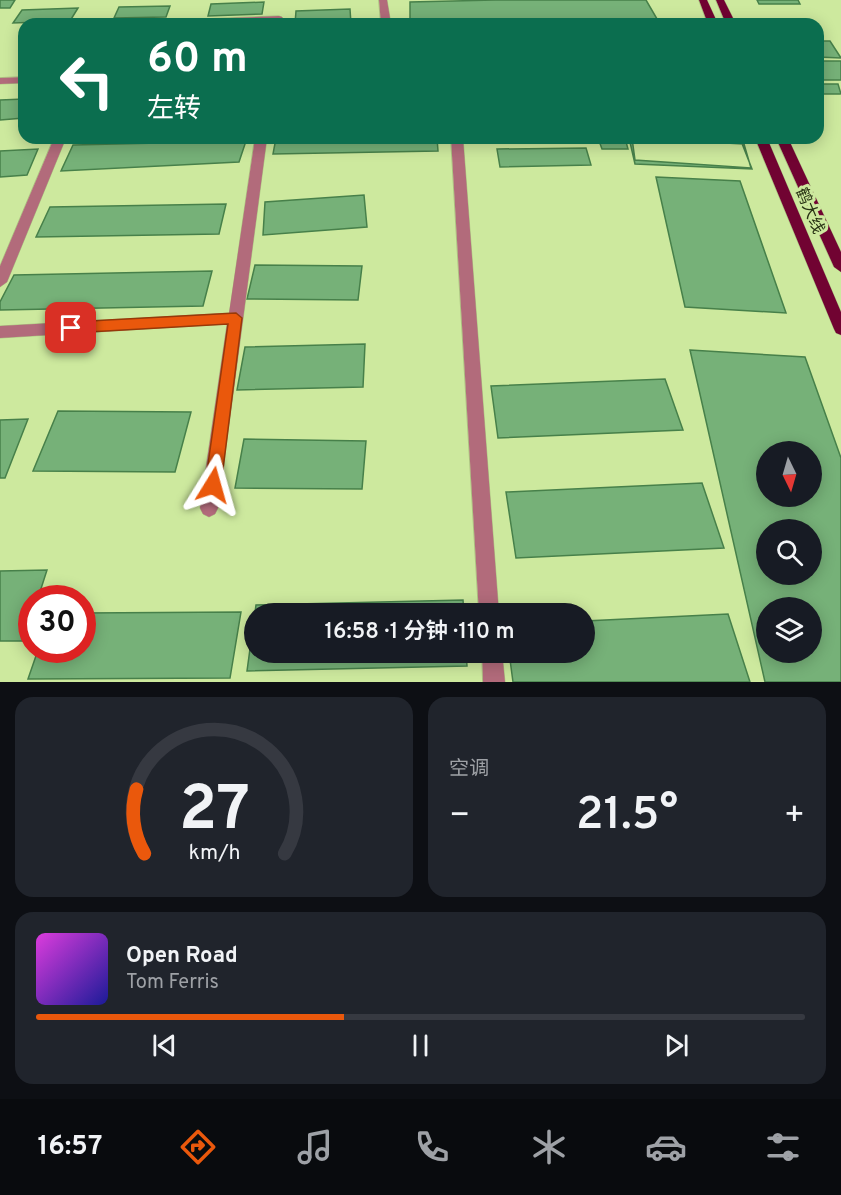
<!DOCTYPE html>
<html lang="zh">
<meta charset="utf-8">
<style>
body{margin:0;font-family:Overpass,"Noto Sans SC",sans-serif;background:#20242c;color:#f1f3f6;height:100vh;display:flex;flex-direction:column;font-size:22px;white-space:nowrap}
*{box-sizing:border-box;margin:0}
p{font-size:20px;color:#9ea1a6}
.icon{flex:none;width:33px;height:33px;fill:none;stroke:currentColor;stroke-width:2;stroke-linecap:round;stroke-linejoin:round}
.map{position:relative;height:682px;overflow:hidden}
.drawer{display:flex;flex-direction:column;gap:15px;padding:15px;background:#0d0f14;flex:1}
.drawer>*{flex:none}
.hud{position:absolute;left:18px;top:18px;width:806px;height:126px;border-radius:18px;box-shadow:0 3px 15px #0003;background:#0b6e4f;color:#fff;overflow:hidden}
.needle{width:39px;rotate:175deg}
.buttons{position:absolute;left:756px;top:441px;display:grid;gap:12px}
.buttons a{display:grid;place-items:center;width:66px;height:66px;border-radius:50%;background:#171b24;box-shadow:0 3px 15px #0003;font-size:30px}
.speed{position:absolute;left:18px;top:585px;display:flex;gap:12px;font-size:30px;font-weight:700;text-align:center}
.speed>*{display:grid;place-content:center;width:78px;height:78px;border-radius:50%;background:#171b24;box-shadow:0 3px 15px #0003;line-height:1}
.speed .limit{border:9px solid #d22;background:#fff;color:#111}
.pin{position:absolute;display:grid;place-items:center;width:51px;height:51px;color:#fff;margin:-26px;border-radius:12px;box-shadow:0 3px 9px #0006}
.me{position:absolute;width:66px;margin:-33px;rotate:8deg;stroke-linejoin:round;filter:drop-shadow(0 0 4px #0008)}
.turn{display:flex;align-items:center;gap:21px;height:126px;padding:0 30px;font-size:27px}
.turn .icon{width:78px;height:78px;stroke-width:2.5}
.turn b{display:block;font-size:42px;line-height:51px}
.big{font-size:45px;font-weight:600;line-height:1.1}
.drawer .widget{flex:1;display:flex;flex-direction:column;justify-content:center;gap:9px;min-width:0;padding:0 21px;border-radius:18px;background:#20242c}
.drawer .dial{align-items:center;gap:0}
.dial svg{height:156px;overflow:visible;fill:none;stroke:#363941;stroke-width:7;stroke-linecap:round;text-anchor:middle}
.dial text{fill:#f1f3f6;stroke:none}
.song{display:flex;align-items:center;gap:18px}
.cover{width:72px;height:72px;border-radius:9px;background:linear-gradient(135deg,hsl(300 70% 55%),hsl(240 70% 35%))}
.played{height:6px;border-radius:3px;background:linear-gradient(90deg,#ea580c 40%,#363941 40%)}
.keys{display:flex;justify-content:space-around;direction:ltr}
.heat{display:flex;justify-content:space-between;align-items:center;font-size:33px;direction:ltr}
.drawer .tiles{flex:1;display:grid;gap:15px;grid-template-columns:1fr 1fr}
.widget:last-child{grid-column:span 2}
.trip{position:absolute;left:244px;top:603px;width:351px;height:60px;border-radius:30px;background:#171b24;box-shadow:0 3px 15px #0003;font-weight:600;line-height:60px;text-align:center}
.menu{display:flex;height:96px;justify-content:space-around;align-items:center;background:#090b0e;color:#9ea1a6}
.menu .icon{width:42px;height:42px}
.menu .current{color:#ea580c}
.menu b{font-size:27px;color:#f1f3f6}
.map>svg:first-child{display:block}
.building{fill:#76b178;stroke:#47804a;stroke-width:1.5;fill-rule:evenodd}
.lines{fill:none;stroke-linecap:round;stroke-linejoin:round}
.minor-casing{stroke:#acc482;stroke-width:1}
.major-casing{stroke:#acc482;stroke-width:1}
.minor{fill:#b26b7b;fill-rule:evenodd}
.major{fill:#710332;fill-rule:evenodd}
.route{fill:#ea580c;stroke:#983908;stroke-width:1.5}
.labels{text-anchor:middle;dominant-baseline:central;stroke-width:6;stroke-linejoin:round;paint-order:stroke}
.street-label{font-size:16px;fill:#283214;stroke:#cde99e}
</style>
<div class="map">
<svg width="841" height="682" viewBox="0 0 841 682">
<rect width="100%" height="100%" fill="#cde99e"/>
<path class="building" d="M0,0H15L10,8H0Z
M495,0H646L660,24H410V2Z
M757,0H798L800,4H759Z
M264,2L262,14L208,16L211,4Z
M170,6L166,17L114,18L119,7Z
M78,8L70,21L13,23L22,10Z
M350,9L351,24H295L296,11Z
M818,41H830L841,58L818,57Z
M818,61H841V80H818Z
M818,84H838L841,94H818Z
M24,99V118L0,120V100Z
M276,138H437L438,151L273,154Z
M598,138H625L628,149H602Z
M629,138L741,141L752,169L635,164Z
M632,138L744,144L751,168L635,160Z
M246,141L239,162L61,171L73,145Z
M586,148L591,165L500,167L497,149Z
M38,149L27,175L0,177V151Z
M656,177L740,181L786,313L685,307Z
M364,195L367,227L263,235L265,202Z
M226,204L219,234L36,237L50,207Z
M255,265L362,266L358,300L247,299Z
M212,271L203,306L0,310V302L14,275Z
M365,344L363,387L237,390L245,347Z
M690,350L805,357L841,458V682H765ZM766,452H812V496H766ZM766,530H812V574H766ZM766,608H812V652H766Z
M665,379L683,430L498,438L491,386Z
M58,411L191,412L175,472L33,471Z
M28,419L5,478H0V420Z
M244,439L366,441L362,489L235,488Z
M702,483L724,548L516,558L506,492Z
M47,570L38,598H32V619L24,641H0V571Z
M463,600L464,614H255V652H466L467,666L247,671L256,605Z
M241,612L230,678L28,679L38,650H82V613Z
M728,614L750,682H513L509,652H585V621Z"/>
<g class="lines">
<g class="minor-casing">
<path id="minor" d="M379,0H387L391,24H381Z
M279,16L282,17L286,24H276V22L145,24L150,21Z
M24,77V83L0,84V78Z
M54,138H66L7,282L0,287V266Z
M255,138H267L218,508L215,514L209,517L203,514L200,508L227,324L0,338V326L229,313Z
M451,138H463L499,614H479Z
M482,652H502L505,682H483Z"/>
</g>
<g class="major-casing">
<path id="major" d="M699,0H707L718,24H708Z
M716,0H724L736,24H726Z
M755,138H767L841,312V335L836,333L834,329Z
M776,138H788L841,252V272L834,267Z"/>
</g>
<use href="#minor" class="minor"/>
<use href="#major" class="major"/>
</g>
<path class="route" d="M236,313L242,318L221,485L218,490L213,492L207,490L205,485L228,324L71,333L64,328L71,322Z"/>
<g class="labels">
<g class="street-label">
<text transform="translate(809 211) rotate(67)">鹤大线</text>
</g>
</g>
</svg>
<div class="buttons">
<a><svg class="needle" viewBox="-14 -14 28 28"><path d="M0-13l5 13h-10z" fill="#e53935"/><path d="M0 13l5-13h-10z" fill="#9ea1a6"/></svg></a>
<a><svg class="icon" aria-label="search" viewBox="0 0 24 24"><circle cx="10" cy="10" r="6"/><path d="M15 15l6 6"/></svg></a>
<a><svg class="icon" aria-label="layers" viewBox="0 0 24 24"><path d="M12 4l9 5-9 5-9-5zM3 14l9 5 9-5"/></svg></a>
</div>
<div class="speed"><div class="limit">30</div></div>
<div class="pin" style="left:71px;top:328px;background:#d93025"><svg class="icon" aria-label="arrive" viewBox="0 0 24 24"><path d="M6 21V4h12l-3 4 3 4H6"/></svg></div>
<svg class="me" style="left:213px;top:485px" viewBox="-20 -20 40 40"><path d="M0-17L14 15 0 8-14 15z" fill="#ea580c" stroke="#fff" stroke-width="4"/></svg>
<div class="trip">16:58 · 1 分钟 · 110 m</div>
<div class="hud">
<div class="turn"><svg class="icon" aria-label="left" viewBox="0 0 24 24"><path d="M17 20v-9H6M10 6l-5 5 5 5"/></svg><div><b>60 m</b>左转</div></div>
</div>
</div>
<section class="drawer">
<div class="tiles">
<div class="widget dial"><svg viewBox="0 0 100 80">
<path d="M14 69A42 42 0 1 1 86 69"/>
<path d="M14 69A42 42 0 0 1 10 36" stroke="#ea580c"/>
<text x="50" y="56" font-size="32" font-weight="700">27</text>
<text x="50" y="72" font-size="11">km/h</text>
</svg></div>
<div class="widget"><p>空调</p>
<div class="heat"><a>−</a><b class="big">21.5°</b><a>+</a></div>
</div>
<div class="widget">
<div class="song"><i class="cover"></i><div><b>Open Road</b><p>Tom Ferris</p></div></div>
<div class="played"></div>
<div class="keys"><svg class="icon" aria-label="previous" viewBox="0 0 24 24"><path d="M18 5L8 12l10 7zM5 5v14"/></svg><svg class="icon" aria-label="pause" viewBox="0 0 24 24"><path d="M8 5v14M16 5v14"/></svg><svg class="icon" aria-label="next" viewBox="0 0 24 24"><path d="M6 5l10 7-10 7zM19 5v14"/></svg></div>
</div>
</div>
</section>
<nav class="menu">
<b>16:57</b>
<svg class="icon current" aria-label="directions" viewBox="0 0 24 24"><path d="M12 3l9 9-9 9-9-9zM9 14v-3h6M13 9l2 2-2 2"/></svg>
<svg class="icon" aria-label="music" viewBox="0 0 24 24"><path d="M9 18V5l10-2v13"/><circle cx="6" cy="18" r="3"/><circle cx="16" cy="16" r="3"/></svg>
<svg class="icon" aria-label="phone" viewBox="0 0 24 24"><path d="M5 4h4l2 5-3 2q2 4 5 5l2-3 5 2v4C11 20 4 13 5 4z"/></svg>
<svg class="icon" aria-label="climate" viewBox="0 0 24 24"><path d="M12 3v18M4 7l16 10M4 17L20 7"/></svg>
<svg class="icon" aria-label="car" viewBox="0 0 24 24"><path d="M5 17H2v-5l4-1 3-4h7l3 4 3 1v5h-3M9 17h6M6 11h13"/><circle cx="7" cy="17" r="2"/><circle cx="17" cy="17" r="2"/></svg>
<svg class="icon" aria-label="filters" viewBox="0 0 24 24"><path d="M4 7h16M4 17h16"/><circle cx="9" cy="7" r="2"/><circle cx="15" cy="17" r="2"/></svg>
</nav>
